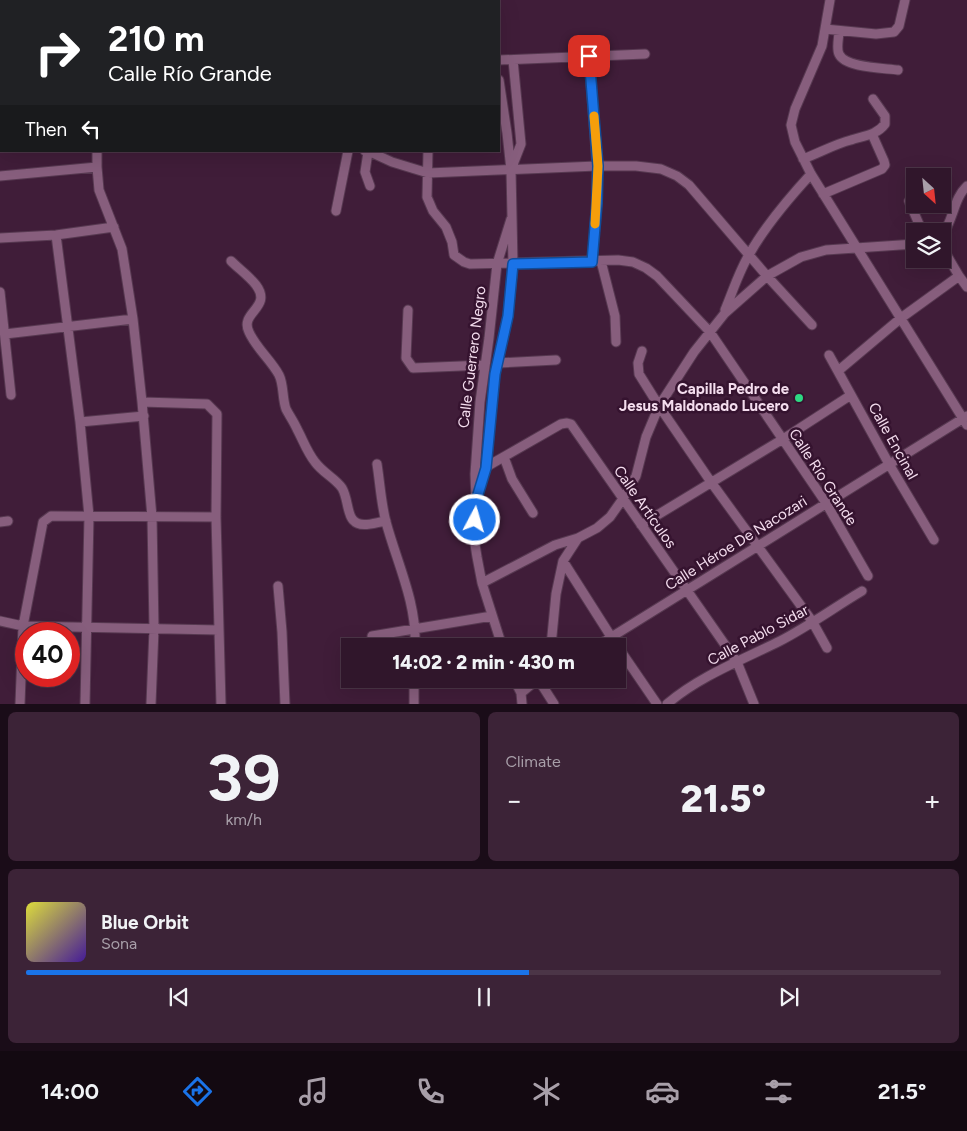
<!DOCTYPE html>
<meta charset="utf-8">
<style>
body{margin:0;font-family:Figtree,sans-serif;background:#3c2337;color:#f1f3f6;height:100vh;display:flex;flex-direction:column;font-size:19px;white-space:nowrap}
*{box-sizing:border-box;margin:0}
p{font-size:16px;color:#a89fa9}
.icon{flex:none;width:28px;height:28px;fill:none;stroke:currentColor;stroke-width:2;stroke-linecap:round;stroke-linejoin:round}
.map{position:relative;height:704px;overflow:hidden}
.drawer{display:flex;flex-direction:column;gap:8px;padding:8px;background:#1a0c18;flex:1}
.drawer>*{flex:none}
.top-card{position:absolute;left:0px;top:0px;width:500px;height:152px;box-shadow:0 5px 20px #0002,0 0 0 1px #4b3547;background:#202124;color:#fff;overflow:hidden}
.needle{width:32px;rotate:153deg}
.controls{position:absolute;left:906px;top:168px;display:grid;gap:10px}
.controls a{display:grid;place-items:center;width:45px;height:45px;border-radius:0px;background:#30162b;box-shadow:0 5px 20px #0002,0 0 0 1px #4b3547;font-size:25px}
.speed{position:absolute;left:15px;top:622px;display:flex;gap:10px;font-size:25px;font-weight:700;text-align:center}
.speed>*{display:grid;place-content:center;width:65px;height:65px;border-radius:50%;background:#30162b;box-shadow:0 5px 20px #0002,0 0 0 1px #4b3547;line-height:1}
.speed .limit{border:8px solid #d22;background:#fff;color:#111}
.pin{position:absolute;display:grid;place-items:center;width:42px;height:42px;color:#fff;margin:-21px;border-radius:10px;box-shadow:0 2px 8px #0006}
.me{position:absolute;width:55px;margin:-28px;rotate:6deg;stroke-linejoin:round;filter:drop-shadow(0 0 4px #0008)}
.turn{display:flex;align-items:center;gap:18px;height:105px;padding:0 25px;font-size:22px}
.turn .icon{width:65px;height:65px;stroke-width:2.5}
.turn b{display:block;font-size:35px;line-height:42px}
.then{display:flex;align-items:center;height:48px;padding:0 25px;background:#0003;gap:10px;font-size:19px}
.big{font-size:38px;font-weight:800;line-height:1.1}
.drawer .tile{flex:1;display:flex;flex-direction:column;justify-content:center;gap:8px;min-width:0;padding:0 18px;border-radius:8px;background:#3c2337}
.drawer .dial{align-items:center;gap:0}
.dial b{font-size:65px;line-height:1}
.song{display:flex;align-items:center;gap:15px}
.cover{width:60px;height:60px;border-radius:8px;background:linear-gradient(135deg,hsl(60 70% 55%),hsl(260 70% 35%))}
.played{height:5px;border-radius:2px;background:linear-gradient(90deg,#1a73e8 55%,#4b3547 55%)}
.keys{display:flex;justify-content:space-around;direction:ltr}
.heat{display:flex;justify-content:space-between;align-items:center;font-size:28px;direction:ltr}
.drawer .tiles{flex:1;display:grid;gap:8px;grid-template-columns:1fr 1fr}
.tile:last-child{grid-column:span 2}
.trip{position:absolute;left:341px;top:638px;width:285px;height:50px;border-radius:0px;background:#30162b;box-shadow:0 5px 20px #0002,0 0 0 1px #4b3547;font-weight:800;line-height:50px;text-align:center}
.tabs{display:flex;height:80px;justify-content:space-around;align-items:center;background:#130911;color:#a89fa9}
.tabs .icon{width:35px;height:35px}
.tabs .current{color:#1a73e8}
.tabs b{font-size:22px;color:#f1f3f6}
.map>svg:first-child{display:block}
.lines{fill:none;stroke-linecap:round;stroke-linejoin:round}
.minor-casing{stroke:#573951;stroke-width:11}
.minor{stroke:#875e7d;stroke-width:9}
.route-casing{stroke:#114b97;stroke-width:12}
.route{stroke:#1a73e8;stroke-width:9}
.slow{stroke:#f59e0b;stroke-width:9}
.poi-dot{fill:#2ed883;stroke:#35132f;stroke-width:2}
.labels{text-anchor:middle;dominant-baseline:central;stroke-width:5;stroke-linejoin:round;paint-order:stroke}
.street-label{font-size:15px;fill:#f4ddee;stroke:#35132f}
.poi-label{font-size:15px;font-weight:bold;fill:#f4ddee;stroke:#35132f;text-anchor:end}
</style>
<div class="map">
<svg width="967" height="704" viewBox="0 0 967 704">
<rect width="100%" height="100%" fill="#401d39"/>
<g class="lines">
<g class="minor-casing">
<path id="minor" d="M199,0V1
M302,0L304,1
M830,0L822,46L795,109L791,125L795,142L811,174L967,425
M103,1V0
M270,1V0
M485,1V0
M825,29L876,34L894,32L899,26L905,0
M0,30H1
M839,31C839,38 836,48 839,54C845,68 885,68 898,70
M589,56L597,166V203L592,262
M499,60L645,54
M0,100L1,99
M97,151V167L99,190L122,249L133,319L142,402L152,517L154,629L151,704
M365,151L368,152L365,172L370,186
M368,151L392,162L428,173L597,166H636L661,169L677,176L689,185L767,276L812,325
M428,151L427,197L433,211L446,227L452,242L454,255L464,262L470,264L618,260L633,262L646,268L657,276L710,332L826,503L868,576
M803,159C819,153 835,144 851,140C863,136 877,135 885,124V116L873,99
M512,167L521,144L513,60
M0,176L97,167
M823,194L882,169L885,165L884,161L872,134
M909,201L922,231
M336,211L348,151
M56,235L80,422L89,516L85,704
M942,235C954,220 953,199 967,186
M0,238L56,235L114,227
M942,247L959,276L967,287
M231,261C239,269 249,276 256,285C273,308 239,312 249,332C256,348 271,360 279,375C284,385 282,398 286,409C289,415 294,422 297,429C303,440 307,452 315,462C323,473 335,478 342,488C348,498 347,514 353,520C361,529 376,522 386,521
M601,261L615,316L616,342
M0,292L11,395
M408,310L406,358L413,368L485,365
M725,310C733,291 739,271 750,253C766,225 789,198 811,174
M5,334L133,319
M642,351L638,363L639,374L659,406L711,482L812,621L827,648
M829,355L889,464L934,540
M498,363L556,360
M838,371L901,318L959,276
M142,402L207,404L217,414L216,517L221,704
M80,422L144,416
M504,457L512,479L533,513
M377,464C380,483 381,503 386,522C397,563 417,603 415,646
M486,467L561,424L567,423L571,424L737,662L754,704
M478,493L486,467L493,393L495,374L508,316L513,264L511,170L507,133L499,80
M0,522L8,521
M641,525L783,439L851,395
M563,561L617,646
M482,583L555,545L578,538
M278,586L282,632L285,704
M0,621L23,626L219,630
M372,636L492,616
M502,646L482,583L477,557L474,538L476,501L475,474L480,402L489,338L497,264L511,219
M551,646L556,594L563,561L578,538L597,528L610,517L622,500L636,476L646,437L659,406L694,352L725,313L767,276L801,257L826,250L915,244
M597,646L967,416
M618,647L657,704
M462,679L515,683
M514,679L521,693L522,704
M538,679L554,704
M521,693L538,679
M20,704L23,626L43,522L51,516L216,517
M414,704V679
M667,704C700,676 742,660 780,641C809,626 835,607 862,591"/>
</g>
<use href="#minor" class="minor"/>
</g>
<g class="lines">
<g class="route-casing">
<path id="route" d="M475,520L476,501L486,468L495,374L508,316L513,264L592,262L597,203L598,166L589,56"/>
</g>
<use href="#route" class="route"/>
<path class="slow" d="M594,116L598,166L595,224"/>
</g>
<circle class="poi-dot" cx="799" cy="398" r="5"/>
<g class="labels">
<g class="street-label">
<text transform="translate(472 357) rotate(-83)">Calle Guerrero Negro</text>
<text transform="translate(893 441) rotate(61)">Calle Encinal</text>
<text transform="translate(823 477) rotate(57)">Calle Río Grande</text>
<text transform="translate(645 507) rotate(55)">Calle Artículos</text>
<text transform="translate(736 543) rotate(-32)">Calle Héroe De Nacozari</text>
<text transform="translate(758 635) rotate(-28)">Calle Pablo Sidar</text>
</g>
<g class="poi-label">
<text x="789" y="389">Capilla Pedro de<tspan x="789" dy="17">Jesus Maldonado Lucero</tspan></text>
</g>
</g>
</svg>
<div class="controls">
<a><svg class="needle" viewBox="-14 -14 28 28"><path d="M0-13l5 13h-10z" fill="#e53935"/><path d="M0 13l5-13h-10z" fill="#a89fa9"/></svg></a>
<a><svg class="icon" aria-label="layers" viewBox="0 0 24 24"><path d="M12 4l9 5-9 5-9-5zM3 14l9 5 9-5"/></svg></a>
</div>
<div class="speed"><div class="limit">40</div></div>
<div class="pin" style="left:589px;top:56px;background:#d93025"><svg class="icon" aria-label="arrive" viewBox="0 0 24 24"><path d="M6 21V4h12l-3 4 3 4H6"/></svg></div>
<svg class="me" style="left:475px;top:520px" viewBox="-20 -20 40 40"><circle r="17" fill="#1a73e8" stroke="#fff" stroke-width="3"/><path d="M0-11L8 9 0 5-8 9z" fill="#fff"/></svg>
<div class="trip">14:02 · 2 min · 430 m</div>
<div class="top-card">
<div class="turn"><svg class="icon" aria-label="right" viewBox="0 0 24 24"><path d="M7 20v-9h11M14 6l5 5-5 5"/></svg><div><b>210 m</b>Calle Río Grande</div></div>
<div class="then">Then<svg class="icon" aria-label="left" viewBox="0 0 24 24"><path d="M17 20v-9H6M10 6l-5 5 5 5"/></svg></div>
</div>
</div>
<section class="drawer">
<div class="tiles">
<div class="tile dial"><b>39</b><p>km/h</p></div>
<div class="tile"><p>Climate</p>
<div class="heat"><a>−</a><b class="big">21.5°</b><a>+</a></div>
</div>
<div class="tile">
<div class="song"><i class="cover"></i><div><b>Blue Orbit</b><p>Sona</p></div></div>
<div class="played"></div>
<div class="keys"><svg class="icon" aria-label="previous" viewBox="0 0 24 24"><path d="M18 5L8 12l10 7zM5 5v14"/></svg><svg class="icon" aria-label="pause" viewBox="0 0 24 24"><path d="M8 5v14M16 5v14"/></svg><svg class="icon" aria-label="next" viewBox="0 0 24 24"><path d="M6 5l10 7-10 7zM19 5v14"/></svg></div>
</div>
</div>
</section>
<nav class="tabs">
<b>14:00</b>
<svg class="icon current" aria-label="directions" viewBox="0 0 24 24"><path d="M12 3l9 9-9 9-9-9zM9 14v-3h6M13 9l2 2-2 2"/></svg>
<svg class="icon" aria-label="music" viewBox="0 0 24 24"><path d="M9 18V5l10-2v13"/><circle cx="6" cy="18" r="3"/><circle cx="16" cy="16" r="3"/></svg>
<svg class="icon" aria-label="phone" viewBox="0 0 24 24"><path d="M5 4h4l2 5-3 2q2 4 5 5l2-3 5 2v4C11 20 4 13 5 4z"/></svg>
<svg class="icon" aria-label="climate" viewBox="0 0 24 24"><path d="M12 3v18M4 7l16 10M4 17L20 7"/></svg>
<svg class="icon" aria-label="car" viewBox="0 0 24 24"><path d="M5 17H2v-5l4-1 3-4h7l3 4 3 1v5h-3M9 17h6M6 11h13"/><circle cx="7" cy="17" r="2"/><circle cx="17" cy="17" r="2"/></svg>
<svg class="icon" aria-label="filters" viewBox="0 0 24 24"><path d="M4 7h16M4 17h16"/><circle cx="9" cy="7" r="2"/><circle cx="15" cy="17" r="2"/></svg>
<b>21.5°</b>
</nav>
